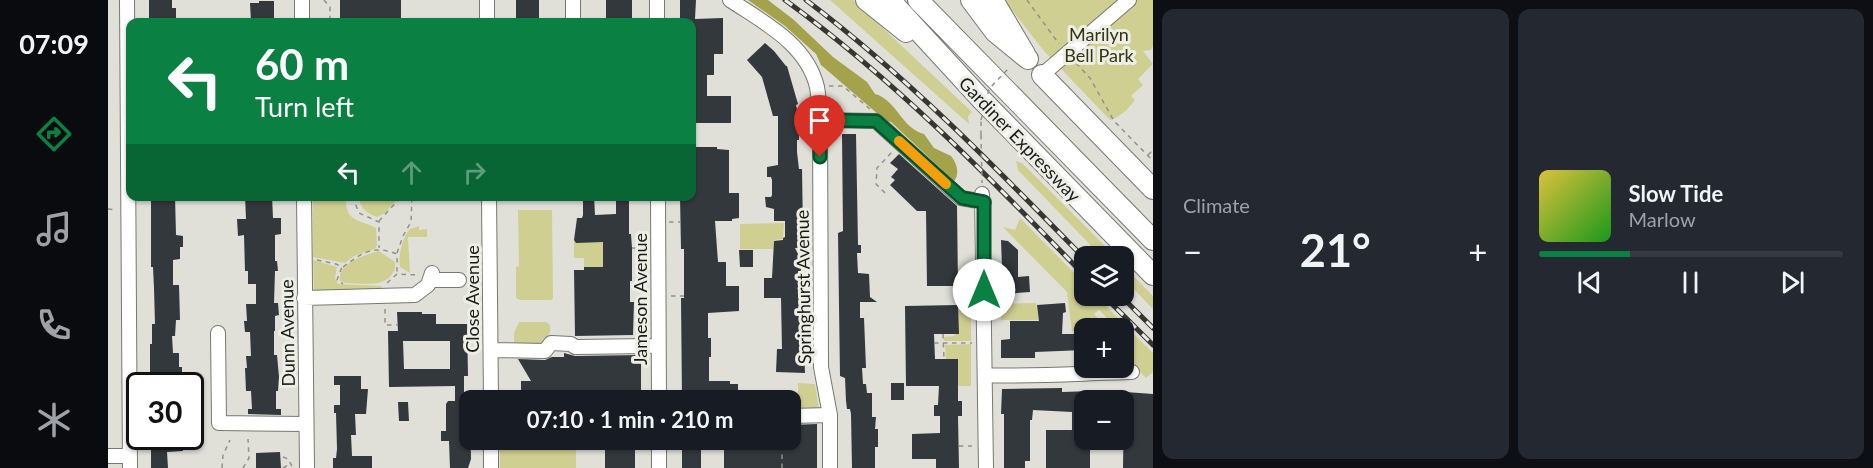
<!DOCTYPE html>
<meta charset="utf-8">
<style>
body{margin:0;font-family:Lato,sans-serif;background:#242831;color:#f1f3f6;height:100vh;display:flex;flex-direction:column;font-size:22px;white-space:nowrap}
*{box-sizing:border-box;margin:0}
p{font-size:20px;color:#9ea1a6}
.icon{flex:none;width:33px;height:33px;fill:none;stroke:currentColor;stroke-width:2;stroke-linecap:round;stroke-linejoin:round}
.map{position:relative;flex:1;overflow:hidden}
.drawer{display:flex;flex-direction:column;gap:9px;padding:9px;background:#0d0f14;width:720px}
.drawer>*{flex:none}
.guide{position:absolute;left:18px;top:18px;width:570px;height:183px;border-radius:12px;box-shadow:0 2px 4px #0004;background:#0b8043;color:#fff;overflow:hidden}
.buttons{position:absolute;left:966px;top:246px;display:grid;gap:12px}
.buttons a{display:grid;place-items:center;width:60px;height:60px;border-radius:12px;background:#171b24;box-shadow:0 2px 4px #0004;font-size:30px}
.speed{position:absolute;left:18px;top:372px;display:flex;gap:12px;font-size:30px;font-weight:700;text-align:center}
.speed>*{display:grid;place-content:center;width:78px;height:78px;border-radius:50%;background:#171b24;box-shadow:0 2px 4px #0004;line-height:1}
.speed .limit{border:3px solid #111;border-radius:9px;background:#fff;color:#111}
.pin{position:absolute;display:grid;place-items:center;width:51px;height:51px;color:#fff;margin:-62px -26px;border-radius:50% 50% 50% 0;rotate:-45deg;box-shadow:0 0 6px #0007}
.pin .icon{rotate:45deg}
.me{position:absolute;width:66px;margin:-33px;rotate:0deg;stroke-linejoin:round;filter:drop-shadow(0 0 4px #0008)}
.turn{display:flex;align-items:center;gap:21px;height:126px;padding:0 30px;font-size:27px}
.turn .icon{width:78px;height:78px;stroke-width:2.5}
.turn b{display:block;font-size:42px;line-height:51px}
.lanes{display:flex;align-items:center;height:57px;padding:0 30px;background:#0003;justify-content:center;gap:30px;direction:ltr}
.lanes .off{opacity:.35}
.big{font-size:45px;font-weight:700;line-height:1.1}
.drawer .widget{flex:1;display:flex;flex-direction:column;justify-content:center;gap:9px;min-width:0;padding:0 21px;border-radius:12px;background:#242831}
.song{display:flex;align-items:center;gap:18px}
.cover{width:72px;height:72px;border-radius:9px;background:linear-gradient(135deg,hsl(50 70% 55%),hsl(120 70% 35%))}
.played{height:6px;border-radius:3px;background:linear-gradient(90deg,#0b8043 30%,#363941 30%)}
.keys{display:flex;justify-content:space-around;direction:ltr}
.heat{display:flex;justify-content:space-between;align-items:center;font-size:33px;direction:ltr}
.drawer .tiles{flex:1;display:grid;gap:9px;grid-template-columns:repeat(2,1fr)}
.trip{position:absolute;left:351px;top:390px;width:342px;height:60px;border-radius:12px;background:#171b24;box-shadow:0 2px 4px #0004;font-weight:700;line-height:60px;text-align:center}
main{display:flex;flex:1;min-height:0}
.tabs{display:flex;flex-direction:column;width:108px;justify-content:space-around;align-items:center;background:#090b0e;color:#9ea1a6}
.tabs .icon{width:42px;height:42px}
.tabs .on{color:#0b8043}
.tabs b{font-size:27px;color:#f1f3f6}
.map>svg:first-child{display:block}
.green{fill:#cfcf92}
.forest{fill:#a4a34c}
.building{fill:#33383c;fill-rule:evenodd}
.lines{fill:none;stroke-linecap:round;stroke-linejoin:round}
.minor-casing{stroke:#787872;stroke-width:16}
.highway-casing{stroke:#787872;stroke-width:22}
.path{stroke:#92928c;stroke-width:1.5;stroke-dasharray:4.5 4.5;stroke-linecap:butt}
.minor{stroke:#fff;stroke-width:14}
.highway{stroke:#fff;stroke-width:20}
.rail-casing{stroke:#363633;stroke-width:5}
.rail{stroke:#edeee6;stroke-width:3;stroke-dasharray:9;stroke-linecap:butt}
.path-bridge{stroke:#92928c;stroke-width:1.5;stroke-dasharray:4.5 4.5;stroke-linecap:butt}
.route-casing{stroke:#07532c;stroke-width:15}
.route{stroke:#0b8043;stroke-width:10}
.slow{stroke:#f59e0b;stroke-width:10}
.labels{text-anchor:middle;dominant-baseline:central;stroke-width:6;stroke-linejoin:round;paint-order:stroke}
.park-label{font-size:18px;fill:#34340e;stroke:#edeee6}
.street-label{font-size:18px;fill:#1a1a17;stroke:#edeee6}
</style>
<main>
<nav class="tabs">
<b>07:09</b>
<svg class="icon on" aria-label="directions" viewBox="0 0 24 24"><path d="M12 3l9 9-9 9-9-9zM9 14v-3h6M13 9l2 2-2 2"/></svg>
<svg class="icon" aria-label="music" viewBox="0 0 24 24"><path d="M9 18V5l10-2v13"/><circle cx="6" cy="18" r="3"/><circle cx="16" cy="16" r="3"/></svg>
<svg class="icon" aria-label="phone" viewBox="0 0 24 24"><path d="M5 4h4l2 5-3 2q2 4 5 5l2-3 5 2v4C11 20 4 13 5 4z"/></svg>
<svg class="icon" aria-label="climate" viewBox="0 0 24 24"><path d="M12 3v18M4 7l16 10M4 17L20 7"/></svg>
</nav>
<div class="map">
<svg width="1045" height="468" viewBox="0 0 1045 468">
<rect width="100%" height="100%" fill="#e0e0d9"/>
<path class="green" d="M722,0H745L864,112L860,116L861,124Z
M896,0H1045V46L1043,50L1035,51L1045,64L1030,79L1035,85L1023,96L1027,100C1019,110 1014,116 1002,120L936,51Z
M908,161L914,163L1007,256H993L910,170Z
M205,197H238C237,222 250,219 268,228L269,245L267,249L246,256L237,263L205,257Z
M251,197V196L292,197L277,213L269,217C258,213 252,208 251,197Z
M410,210H444L445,298L443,300H412L408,298V267L411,266Z
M912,218L976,283V296H988L1045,353V372L1038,378L1018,357L1016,359V328H1009L991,310L986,314L999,328H976V331H964L959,292L895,227L907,230Z
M676,223L675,239L666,240L665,249H632V224Z
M311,226V230L319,229V237H300L302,273L292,267C290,256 294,238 302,229Z
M466,240L495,242V267H476V258H466Z
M271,251L287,262V269C279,289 255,283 237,283L232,281C229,263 257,255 271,251Z
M205,260L229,267L227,278L230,284L273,286L274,289L206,291Z
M1016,266L1045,296V309L1016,279Z
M928,303L931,320H893V304Z
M850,310H863V341H836V337L846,336L847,334H850Z
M411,322H438L442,325V332L434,346H412L406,343V333Z
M863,344V386H850V360L838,359L837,345Z
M690,383L707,384L711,410L690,412Z
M392,440H468V468H392Z"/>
<path class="forest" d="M640,0H660L686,20L725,57L759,82L767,94C789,100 793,128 816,134L826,148L843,156C849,163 852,174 846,181L783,122L778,121L713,65L708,54L677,26Z"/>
<path class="building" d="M41,0H64V8H68V22H41Z
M232,0H293V22H232Z
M408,0H431V22H408Z
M498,0H524V22H498Z
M572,0H588L587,19L615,18V54H606V75H599V96H623V123H584V22H572Z
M151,1H166V22H143L142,3H151Z
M657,43L666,51L678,66H679L690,104L688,105L691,118V140H689V152L691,169H694L695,233H693V248H687L693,260V271H690L691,307L694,309L697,373L668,372L669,349H674L673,298H656V278H664L666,241L675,240V238L677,237V221H666V209L658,207L657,197H663L664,195V180L663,177H659V167L670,165V116H665L654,77L639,60Z
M734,134H748L750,245H753V253H749L750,273L761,274L762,297L769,302H752V318H756L758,368H754L755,384H758L759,393H764V417H768L767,429H770V447H767V468H744L743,414L742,409H739L738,401L737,378L732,376L730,233L735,231Z
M584,147H609V149L621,150V193H631V218L624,219V221H607L610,262H618V286H631V311L600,313V338H603V357H601V381H622V384H630V400H574L573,298H576V249H573L572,196H584Z
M791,154L849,206L850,286H819L818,211H809L782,185L787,180L783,177L790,169L782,163Z
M43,196H67L68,235L75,236V247H72V259L65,260V285H71L72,320H68L67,336H64L65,353H71V367H74V386H47L45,385V375H42V344H44V324H47L46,288L45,267H43Z
M137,196H164L165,218H173V234L167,235V261H169L170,271H167L166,303H170L171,315L167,316V331H166V355H169L171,377L170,391H168V409H173V415L140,414V409H144L143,391H138L137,368H139L138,356H143L142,332H137L136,321H139L138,304H148V284H140V271H137L136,235L130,236L129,219H138Z
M475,196H486L487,215L508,214V196H521V234H523L524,248V281H522V302H526L525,335L467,336L466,270H476V267H495V242L468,243L466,240L469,218H474L475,215Z
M893,240L900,241L910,250V277L921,276L922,292L895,294Z
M631,250H645V267H632Z
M957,303L958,312L955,313L954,334H976V350L927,352V358H893V340L902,339V321H931L929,305Z
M850,305L851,334H826L827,359H850V401H854V416H850L851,468H828V459H804V434L832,433V416H826V405H830L831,386H798L797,306Z
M289,312H314V314H328V324H359L360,376H356V400H362L363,459L360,468H342L341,441H333V431H338V404L340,401H347V386L281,387L280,331H290ZM295,341H342V369H296Z
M456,353L467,356L533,355V400H413V381H423L410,359L437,360L444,357H456Z
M226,376H253V389H260L258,414H247L248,435H243L244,456H264V468H225V458H228L229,449L228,413H226V405H232V385H226Z
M783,383H796V400H783Z
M954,388V392L985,391L984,400H976V440H982V468H938V430H964V412L925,410L924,420H922V461H917V468H896V414H893L894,389Z
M1004,391L1045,394V468H1015L1016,400H1004Z
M290,402H300L301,421H291Z
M709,424V468H616V440H682V425Z
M43,436H74L75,451L59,452L60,468H43Z
M497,440H527V468H497Z
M574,440H593V468H574Z
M172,452L173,468H148V453Z"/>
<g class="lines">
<g class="minor-casing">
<path id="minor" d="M19,0L22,468
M194,0V22
M379,0V22
M465,0V22
M549,0V22
M622,0C655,22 699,44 709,87C711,98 711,109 712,120L713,367L722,415V468
M934,75L1021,0
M712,120L768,121L853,198L876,202
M874,194L878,468
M196,196L199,468
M381,196L383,400
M550,196L551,400
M323,280H351
M196,298L307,295L320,285L324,273
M110,333L111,423L198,424
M389,350L437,351L443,343L463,344L467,347L541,346
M877,375C926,377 975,373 1024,372
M682,416L722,415
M383,440V468
M551,440V468
M0,456H22"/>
</g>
<g class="highway-casing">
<path id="highway" d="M758,0L798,32
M782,0L873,99L1045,275
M810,0L1045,240
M863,0L887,32L920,59
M885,0L917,54
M934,75L1045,189"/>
</g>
<path class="path" d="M216,0L222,7V22
M919,0L951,44
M968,63L982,78L1006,121L1045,161
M721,86H735L762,109
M873,135V121
M1040,155L1045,150
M777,193L768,184L769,168L784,152
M248,196L247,203L251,213L271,222V248
M0,209L8,210
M271,221L294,196
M561,222H573
M524,248L538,249
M289,253L295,236L303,222L304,196
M209,260L228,264L234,267L229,280L235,284
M235,267C255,252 265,245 289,254V274
M279,283L289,274L310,275
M563,296H576
M277,309V325H290
M835,334L836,359
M826,343H864
M562,392H576
M851,446H864
M175,457L180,459L185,468
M114,468L115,455L122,440
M135,468L141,458L140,439
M175,468L182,464
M674,468V440"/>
<use href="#minor" class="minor"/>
<use href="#highway" class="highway"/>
<g class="rail-casing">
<path id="rail" d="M677,0C787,80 882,178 976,275
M698,0C800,77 888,168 976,258
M996,296L1045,345
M1013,296L1045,328"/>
</g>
<use href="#rail" class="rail"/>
<path class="path-bridge" d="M873,120L881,89L901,68
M873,135L874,183"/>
</g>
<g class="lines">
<g class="route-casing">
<path id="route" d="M712,157V120L768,121L854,198L876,202V290"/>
</g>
<use href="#route" class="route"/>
<path class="slow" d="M791,141L838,184"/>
</g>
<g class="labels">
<g class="park-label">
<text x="991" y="34">Marilyn<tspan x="991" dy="21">Bell Park</tspan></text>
</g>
<g class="street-label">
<text transform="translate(912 139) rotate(46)">Gardiner Expressway</text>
<text transform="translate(695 287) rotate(-91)">Springhurst Avenue</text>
<text transform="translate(364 299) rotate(-90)">Close Avenue</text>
<text transform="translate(532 299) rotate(-90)">Jameson Avenue</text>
<text transform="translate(179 333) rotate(-91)">Dunn Avenue</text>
</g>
</g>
</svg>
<div class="buttons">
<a><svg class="icon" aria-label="layers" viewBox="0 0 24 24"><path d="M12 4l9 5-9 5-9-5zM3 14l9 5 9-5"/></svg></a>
<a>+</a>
<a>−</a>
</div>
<div class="speed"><div class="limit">30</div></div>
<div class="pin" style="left:712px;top:157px;background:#d93025"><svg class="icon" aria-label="arrive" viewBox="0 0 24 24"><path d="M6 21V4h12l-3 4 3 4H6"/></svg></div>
<svg class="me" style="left:876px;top:290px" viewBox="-20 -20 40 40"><circle r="19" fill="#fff"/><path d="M0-13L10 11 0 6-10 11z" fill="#0b8043"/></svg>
<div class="trip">07:10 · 1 min · 210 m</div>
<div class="guide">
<div class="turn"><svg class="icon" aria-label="left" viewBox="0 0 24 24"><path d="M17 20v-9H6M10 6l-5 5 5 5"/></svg><div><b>60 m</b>Turn left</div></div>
<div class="lanes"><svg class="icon" aria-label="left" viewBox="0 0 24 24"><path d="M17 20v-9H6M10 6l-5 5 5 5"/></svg><svg class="icon off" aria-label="ahead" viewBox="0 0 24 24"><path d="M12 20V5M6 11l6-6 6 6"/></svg><svg class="icon off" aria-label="right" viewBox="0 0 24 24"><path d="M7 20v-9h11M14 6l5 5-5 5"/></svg></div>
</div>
</div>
<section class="drawer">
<div class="tiles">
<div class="widget"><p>Climate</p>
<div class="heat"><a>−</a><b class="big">21°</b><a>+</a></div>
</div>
<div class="widget">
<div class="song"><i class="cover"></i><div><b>Slow Tide</b><p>Marlow</p></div></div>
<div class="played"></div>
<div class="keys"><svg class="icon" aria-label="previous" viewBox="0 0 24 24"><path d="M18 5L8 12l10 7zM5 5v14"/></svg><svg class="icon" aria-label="pause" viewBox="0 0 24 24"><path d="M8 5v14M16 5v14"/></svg><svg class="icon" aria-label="next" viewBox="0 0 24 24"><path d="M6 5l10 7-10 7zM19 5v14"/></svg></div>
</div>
</div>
</section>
</main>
